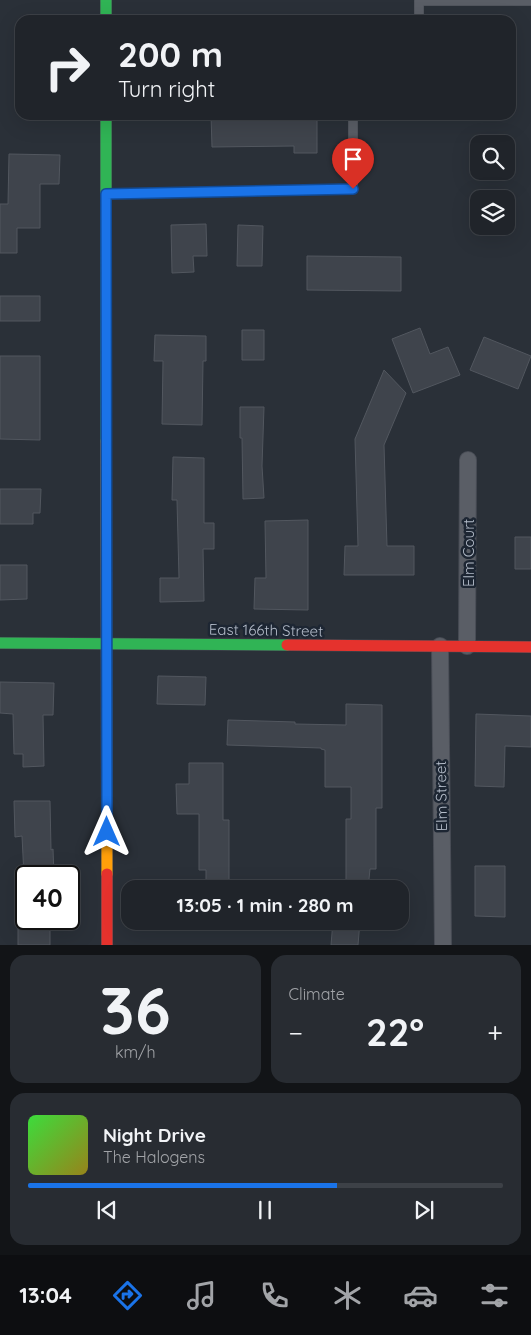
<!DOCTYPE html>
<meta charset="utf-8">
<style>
body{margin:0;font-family:Quicksand,sans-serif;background:#282c32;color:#f1f3f6;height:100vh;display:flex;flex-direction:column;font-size:19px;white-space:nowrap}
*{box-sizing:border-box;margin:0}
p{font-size:16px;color:#a2a4a8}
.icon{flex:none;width:28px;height:28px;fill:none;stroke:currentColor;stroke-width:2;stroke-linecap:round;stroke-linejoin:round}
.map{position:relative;height:945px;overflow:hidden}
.details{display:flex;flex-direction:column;gap:10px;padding:10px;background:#121417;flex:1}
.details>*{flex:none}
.top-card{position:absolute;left:15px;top:15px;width:501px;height:105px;border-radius:15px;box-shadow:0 5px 20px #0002,0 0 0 1px #3d4147;background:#20242a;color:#f1f3f6;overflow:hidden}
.buttons{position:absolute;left:470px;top:135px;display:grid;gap:10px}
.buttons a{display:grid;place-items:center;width:45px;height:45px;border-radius:10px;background:#20242a;box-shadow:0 5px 20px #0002,0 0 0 1px #3d4147;font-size:25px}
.speed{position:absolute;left:15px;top:865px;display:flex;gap:10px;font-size:25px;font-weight:700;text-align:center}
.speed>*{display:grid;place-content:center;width:65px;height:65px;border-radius:50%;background:#20242a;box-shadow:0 5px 20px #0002,0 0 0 1px #3d4147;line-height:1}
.speed .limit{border:2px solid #111;border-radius:8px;background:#fff;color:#111}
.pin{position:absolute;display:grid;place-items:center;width:42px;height:42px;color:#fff;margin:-51px -21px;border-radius:50% 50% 50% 0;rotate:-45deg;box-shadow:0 0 5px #0007}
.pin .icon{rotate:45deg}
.me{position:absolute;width:55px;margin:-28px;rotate:0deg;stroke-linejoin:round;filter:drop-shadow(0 0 4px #0008)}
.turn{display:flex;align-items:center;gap:18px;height:105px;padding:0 20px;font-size:22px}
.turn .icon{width:65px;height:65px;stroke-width:2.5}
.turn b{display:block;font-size:35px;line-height:42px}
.big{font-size:38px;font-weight:700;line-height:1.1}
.details .tile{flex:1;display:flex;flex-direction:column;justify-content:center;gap:8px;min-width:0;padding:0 18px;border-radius:15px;background:#282c32}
.details .dial{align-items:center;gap:0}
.dial b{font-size:65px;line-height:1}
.song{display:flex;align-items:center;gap:15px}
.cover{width:60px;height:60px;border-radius:8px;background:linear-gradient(135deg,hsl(120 70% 55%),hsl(50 70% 35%))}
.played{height:5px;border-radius:2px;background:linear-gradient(90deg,#1a73e8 65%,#3d4147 65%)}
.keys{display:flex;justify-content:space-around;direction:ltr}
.heat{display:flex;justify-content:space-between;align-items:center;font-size:28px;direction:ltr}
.details .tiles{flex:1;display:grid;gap:10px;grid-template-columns:1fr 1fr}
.tile:last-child{grid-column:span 2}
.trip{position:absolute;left:121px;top:880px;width:288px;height:50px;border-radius:15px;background:#20242a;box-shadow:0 5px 20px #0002,0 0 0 1px #3d4147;font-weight:700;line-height:50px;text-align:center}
.tab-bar{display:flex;height:80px;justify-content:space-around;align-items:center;background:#0d0e11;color:#a2a4a8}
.tab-bar .icon{width:35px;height:35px}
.tab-bar .on{color:#1a73e8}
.tab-bar b{font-size:22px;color:#f1f3f6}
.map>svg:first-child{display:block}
.building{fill:#3f444c;stroke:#52575f}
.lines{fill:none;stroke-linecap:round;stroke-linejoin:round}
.lane-casing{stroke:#484c55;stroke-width:10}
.street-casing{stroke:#484c55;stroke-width:18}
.fast-casing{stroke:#484c55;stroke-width:12}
.slow-casing{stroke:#484c55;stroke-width:12}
.jam-casing{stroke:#484c55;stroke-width:12}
.lane{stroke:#5a5e66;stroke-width:9}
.street{stroke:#5a5e66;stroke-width:16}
.fast{stroke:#30b455;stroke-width:11}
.slow{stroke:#ff9f0a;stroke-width:11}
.jam{stroke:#e5322d;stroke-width:11}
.route-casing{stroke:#114b97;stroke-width:12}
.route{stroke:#1a73e8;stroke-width:9}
.labels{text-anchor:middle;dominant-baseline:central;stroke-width:5;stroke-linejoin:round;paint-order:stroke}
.street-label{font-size:15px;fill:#b4bcc9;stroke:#1d2633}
</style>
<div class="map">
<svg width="531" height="945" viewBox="0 0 531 945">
<rect width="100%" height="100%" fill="#2a3038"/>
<path class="building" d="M211,115H317V153H294V146L212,147Z
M9,154L60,155L59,184H40V228H17V253H0V204H8Z
M206,224L207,256H193L194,272L172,273L171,225Z
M238,225L263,226L262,266H237Z
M307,256L401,257V291L307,290Z
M0,296H40V321H0Z
M420,328L430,354L448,347L460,375L413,393L392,339Z
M242,330H264V360H242Z
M155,335L206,336V361H203L202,425L162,424L163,361H154Z
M484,337L531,356L518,389L470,370Z
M0,356H40V440L0,439Z
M384,370L406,393L384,445L387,546H414V575H344L345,546H358L355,439Z
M240,407H264L262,466L264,498L243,499L242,438H240Z
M173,457L204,458V523H214V549H203L204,601L160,602V578H179L177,500H172Z
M0,489H41L40,513H33V524H0Z
M308,520V610L254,609L255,578H266L265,521Z
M515,537H531V569H515Z
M0,565H27V599L0,600Z
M158,676L206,677L205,705L157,704Z
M0,682L54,683L53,715H43L44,766L23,767V754H14L13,714L0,713Z
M346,704L382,705V808H376V869H370L368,889H346V819H351V787H325V750L321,749V748L227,745L228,720L295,722V724L346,725Z
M476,714L531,716V747L505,746L504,787L475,786Z
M189,763H223V820H229V889H206V870H199V814H177L176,784H189Z
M14,801H50L51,850L53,849L54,876H24L22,836L15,837Z
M475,866H505V917L475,916Z
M18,919H50V945H18Z
M333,921H360L358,945H331Z"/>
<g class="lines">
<g class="lane-casing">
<path id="lane" d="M419,20V1H531
M107,194L353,189V115"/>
</g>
<g class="street-casing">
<path id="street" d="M440,646L443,945
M467,646L468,460"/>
</g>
<g class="fast-casing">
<path id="fast" d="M106,0V20
M106,115V441
M0,643L287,645"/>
</g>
<g class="slow-casing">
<path id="slow" d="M106,441L107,874"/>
</g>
<g class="jam-casing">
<path id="jam" d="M287,645L531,647
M107,874V945"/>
</g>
<use href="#lane" class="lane"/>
<use href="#street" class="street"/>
<use href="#fast" class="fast"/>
<use href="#slow" class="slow"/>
<use href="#jam" class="jam"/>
</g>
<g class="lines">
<g class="route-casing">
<path id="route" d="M107,832L106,194L353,189"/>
</g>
<use href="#route" class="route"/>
</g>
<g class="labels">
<g class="street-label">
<text transform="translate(468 553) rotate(-90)">Elm Court</text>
<text transform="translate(266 630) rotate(1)">East 166th Street</text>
<text transform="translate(441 796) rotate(-91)">Elm Street</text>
</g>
</g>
</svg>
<div class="buttons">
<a><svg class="icon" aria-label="search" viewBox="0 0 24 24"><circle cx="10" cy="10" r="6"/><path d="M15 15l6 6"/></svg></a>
<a><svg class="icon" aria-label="layers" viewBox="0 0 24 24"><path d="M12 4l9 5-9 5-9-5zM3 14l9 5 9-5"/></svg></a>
</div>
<div class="speed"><div class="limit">40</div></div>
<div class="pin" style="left:353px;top:189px;background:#d93025"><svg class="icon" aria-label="arrive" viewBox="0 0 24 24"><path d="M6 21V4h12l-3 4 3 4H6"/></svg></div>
<svg class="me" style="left:107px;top:832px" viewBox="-20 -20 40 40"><path d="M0-17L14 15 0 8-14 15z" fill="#1a73e8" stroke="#fff" stroke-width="4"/></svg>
<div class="trip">13:05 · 1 min · 280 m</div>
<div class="top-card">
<div class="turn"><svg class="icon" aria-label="right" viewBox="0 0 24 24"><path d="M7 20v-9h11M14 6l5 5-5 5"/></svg><div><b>200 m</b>Turn right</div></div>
</div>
</div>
<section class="details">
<div class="tiles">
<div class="tile dial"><b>36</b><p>km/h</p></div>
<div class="tile"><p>Climate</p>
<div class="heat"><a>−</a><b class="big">22°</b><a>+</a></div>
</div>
<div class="tile">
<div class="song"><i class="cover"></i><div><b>Night Drive</b><p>The Halogens</p></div></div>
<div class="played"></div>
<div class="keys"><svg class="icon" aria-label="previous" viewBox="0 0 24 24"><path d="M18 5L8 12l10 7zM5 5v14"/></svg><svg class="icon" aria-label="pause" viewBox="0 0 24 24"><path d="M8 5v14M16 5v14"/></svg><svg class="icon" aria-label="next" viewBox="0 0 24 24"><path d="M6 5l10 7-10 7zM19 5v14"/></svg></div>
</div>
</div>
</section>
<nav class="tab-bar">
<b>13:04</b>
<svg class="icon on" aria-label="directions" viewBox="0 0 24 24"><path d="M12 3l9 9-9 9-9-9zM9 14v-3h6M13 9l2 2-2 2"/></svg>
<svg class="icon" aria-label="music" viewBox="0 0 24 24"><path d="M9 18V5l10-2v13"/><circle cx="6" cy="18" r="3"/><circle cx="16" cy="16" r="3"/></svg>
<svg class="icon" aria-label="phone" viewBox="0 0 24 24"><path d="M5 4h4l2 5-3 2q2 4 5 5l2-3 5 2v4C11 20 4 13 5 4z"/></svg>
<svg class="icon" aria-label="climate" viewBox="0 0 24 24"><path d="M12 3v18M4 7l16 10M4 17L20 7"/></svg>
<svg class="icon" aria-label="car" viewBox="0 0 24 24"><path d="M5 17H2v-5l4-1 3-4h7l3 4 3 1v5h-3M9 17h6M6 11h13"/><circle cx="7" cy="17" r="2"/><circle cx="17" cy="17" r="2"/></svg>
<svg class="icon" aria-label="filters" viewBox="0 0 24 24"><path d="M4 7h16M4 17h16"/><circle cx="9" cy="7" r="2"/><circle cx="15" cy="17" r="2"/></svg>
</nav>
